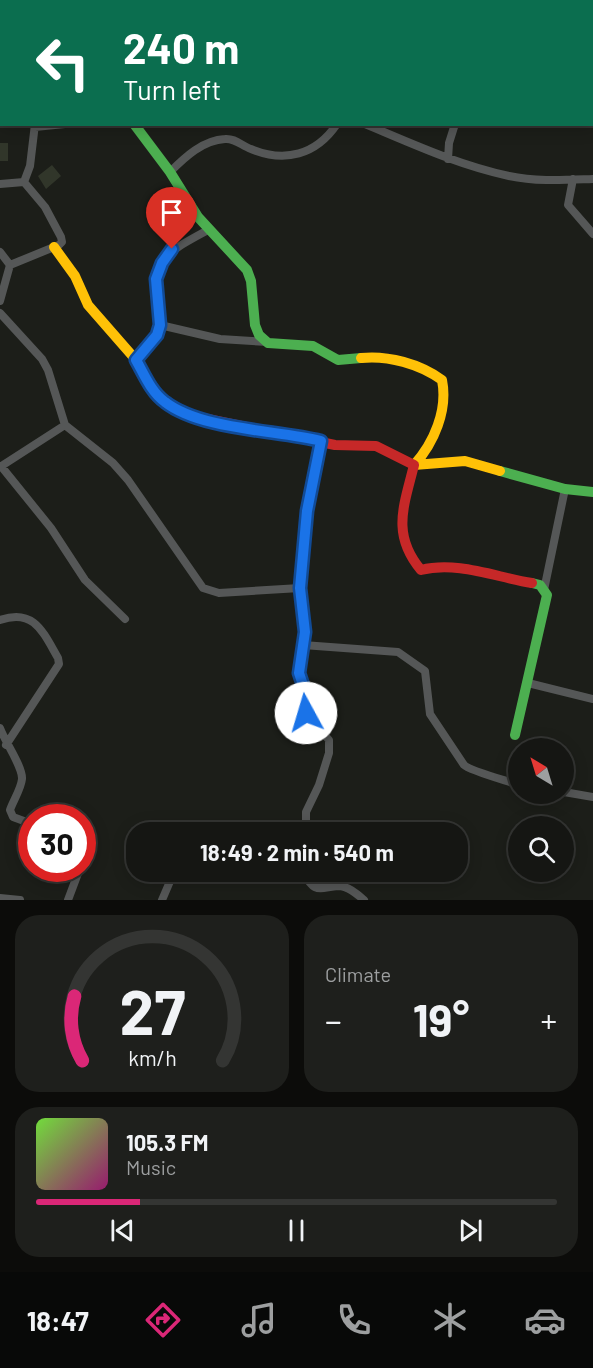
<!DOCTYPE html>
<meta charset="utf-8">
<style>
body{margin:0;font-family:Barlow,sans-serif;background:#1e1f1c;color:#f1f3f6;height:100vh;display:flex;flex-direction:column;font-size:22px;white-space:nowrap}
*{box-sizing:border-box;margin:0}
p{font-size:20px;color:#9d9fa0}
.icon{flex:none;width:33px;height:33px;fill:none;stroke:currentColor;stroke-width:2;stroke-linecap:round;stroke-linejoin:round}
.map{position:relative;height:900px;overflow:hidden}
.details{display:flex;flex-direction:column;gap:15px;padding:15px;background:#0c0c0a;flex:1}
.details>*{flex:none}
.top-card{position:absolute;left:0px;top:0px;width:594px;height:126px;box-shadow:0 3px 15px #0003,0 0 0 2px #343533;background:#0b6e4f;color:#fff;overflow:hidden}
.needle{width:39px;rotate:322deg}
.buttons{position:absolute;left:508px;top:738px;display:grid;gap:12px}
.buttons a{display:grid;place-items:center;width:66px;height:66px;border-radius:50%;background:#151613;box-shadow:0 3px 15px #0003,0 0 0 2px #343533;font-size:30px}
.speed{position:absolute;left:18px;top:804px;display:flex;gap:12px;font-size:30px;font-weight:700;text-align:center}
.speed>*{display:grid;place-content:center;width:78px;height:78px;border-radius:50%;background:#151613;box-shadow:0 3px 15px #0003,0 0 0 2px #343533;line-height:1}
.speed .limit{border:9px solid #d22;background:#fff;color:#111}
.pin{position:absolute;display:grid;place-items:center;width:51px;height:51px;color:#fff;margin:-62px -26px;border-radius:50% 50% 50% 0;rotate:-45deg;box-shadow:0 0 6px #0007}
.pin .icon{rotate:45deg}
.me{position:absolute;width:66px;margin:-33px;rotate:354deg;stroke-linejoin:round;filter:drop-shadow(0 0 4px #0008)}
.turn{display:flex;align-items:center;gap:21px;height:126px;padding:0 24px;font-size:27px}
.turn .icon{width:78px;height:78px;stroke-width:2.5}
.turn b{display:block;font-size:42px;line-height:51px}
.big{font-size:45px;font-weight:700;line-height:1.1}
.details .card{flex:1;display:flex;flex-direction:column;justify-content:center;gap:9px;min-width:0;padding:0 21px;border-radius:24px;background:#1e1f1c}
.details .dial{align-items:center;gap:0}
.dial svg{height:156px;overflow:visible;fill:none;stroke:#343533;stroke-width:7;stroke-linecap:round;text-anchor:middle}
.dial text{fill:#f1f3f6;stroke:none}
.song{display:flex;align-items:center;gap:18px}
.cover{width:72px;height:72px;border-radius:9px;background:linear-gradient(135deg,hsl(100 70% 55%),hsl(320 70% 35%))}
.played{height:6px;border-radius:3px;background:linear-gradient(90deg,#db2777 20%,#343533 20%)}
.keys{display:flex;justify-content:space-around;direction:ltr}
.heat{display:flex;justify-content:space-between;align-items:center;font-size:33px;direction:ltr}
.details .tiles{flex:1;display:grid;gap:15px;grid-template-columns:1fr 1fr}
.card:last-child{grid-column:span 2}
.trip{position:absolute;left:126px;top:822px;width:342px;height:60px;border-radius:24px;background:#151613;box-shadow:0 3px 15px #0003,0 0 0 2px #343533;font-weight:700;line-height:60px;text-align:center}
.dock{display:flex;height:96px;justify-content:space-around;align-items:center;background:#080908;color:#9d9fa0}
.dock .icon{width:42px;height:42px}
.dock .on{color:#db2777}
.dock b{font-size:27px;color:#f1f3f6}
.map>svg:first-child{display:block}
.building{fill:#31362a}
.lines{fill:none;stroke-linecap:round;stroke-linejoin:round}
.street{stroke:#555757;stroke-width:8}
.fast{stroke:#4caf50;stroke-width:10}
.slow{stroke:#ffc107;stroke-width:10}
.jam{stroke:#c62828;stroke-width:10}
.route-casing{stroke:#114b97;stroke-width:15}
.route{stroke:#1a73e8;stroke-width:10}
</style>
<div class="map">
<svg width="593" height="900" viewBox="0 0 593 900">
<rect width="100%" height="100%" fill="#1c1e19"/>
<path class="building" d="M0,143H8V161H0Z
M52,165L61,176L46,189L38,176Z"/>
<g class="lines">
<path class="street" d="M260,0L261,2
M39,2V0
M303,2V0
M592,40H593
M365,124C413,144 458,165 509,176C537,182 565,180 593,179
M35,127L65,124
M448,159L449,143L455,124
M170,172C185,157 203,140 225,139C235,138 242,146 251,149C285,163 316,155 337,124
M573,179L568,205L593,234
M24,182L30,166L35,124
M0,184L24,182L45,207L61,237L62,242L59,245L10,265
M0,252L10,265L0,301
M0,313L42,359L48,370L65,425L113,463L128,480L203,588L219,593L300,588
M160,325L220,339L268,342
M136,360C142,352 153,344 157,335C161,327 159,316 158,307C155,256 166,253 208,230
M1,466L51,528L85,580L125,619
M0,467L65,425
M544,590L565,489
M0,620C34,608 43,632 58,658L59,664L6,745
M303,645L398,652L425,671L430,714L464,765C470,771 508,781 519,785
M528,683L593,699
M0,728C5,742 23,767 22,779C21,789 13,801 10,810L13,817L32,824
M564,792L593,797
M306,832V812L319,785L329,753V740L306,713L304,689L299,673L305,632L300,588L307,511L321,441
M82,839L87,850L82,862
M303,872C315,894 318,888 338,886C348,886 357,894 364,900
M0,898L20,900
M68,900L80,868
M162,900L174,872"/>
<path class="fast" d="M134,124L170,172L198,217L247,270L251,281L255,325L259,335L268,343L313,346L338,360L361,358
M500,471L565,489L593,492
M515,735L547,595L540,585L532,583"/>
<path class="slow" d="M54,247L75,276L88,305L136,360L155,394L184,414L198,417
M361,358C388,355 420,364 442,380C448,410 434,443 414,465L465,461L500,471"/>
<path class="jam" d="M198,417L335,445L376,446L414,465C404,506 391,534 421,570C457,561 495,577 532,583"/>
</g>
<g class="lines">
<g class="route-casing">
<path id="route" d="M172,249L162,263L156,279L160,325L157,335L136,360C144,374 151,392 165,402C201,430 277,430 321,441L307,511L300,588L305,632L299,673L304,688L306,713"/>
</g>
<use href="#route" class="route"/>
</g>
</svg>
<div class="buttons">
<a><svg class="needle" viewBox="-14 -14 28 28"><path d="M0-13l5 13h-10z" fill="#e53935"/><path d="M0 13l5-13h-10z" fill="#9d9fa0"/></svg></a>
<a><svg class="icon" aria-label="search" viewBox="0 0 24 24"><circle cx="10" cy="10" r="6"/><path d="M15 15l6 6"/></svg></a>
</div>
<div class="speed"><div class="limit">30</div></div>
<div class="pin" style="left:172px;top:249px;background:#d93025"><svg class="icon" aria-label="arrive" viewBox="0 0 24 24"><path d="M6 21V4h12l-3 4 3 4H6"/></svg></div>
<svg class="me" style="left:306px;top:713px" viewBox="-20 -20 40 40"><circle r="19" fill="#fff"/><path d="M0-13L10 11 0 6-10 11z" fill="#1a73e8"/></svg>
<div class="trip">18:49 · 2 min · 540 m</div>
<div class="top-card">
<div class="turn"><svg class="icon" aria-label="left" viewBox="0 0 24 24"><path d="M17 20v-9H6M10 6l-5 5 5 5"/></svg><div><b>240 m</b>Turn left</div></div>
</div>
</div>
<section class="details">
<div class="tiles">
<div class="card dial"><svg viewBox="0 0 100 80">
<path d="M14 69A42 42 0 1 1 86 69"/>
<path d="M14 69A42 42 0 0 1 10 36" stroke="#db2777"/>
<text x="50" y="56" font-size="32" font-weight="700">27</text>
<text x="50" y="72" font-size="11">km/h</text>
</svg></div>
<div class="card"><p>Climate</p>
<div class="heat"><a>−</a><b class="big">19°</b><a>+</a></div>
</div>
<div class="card">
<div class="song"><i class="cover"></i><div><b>105.3 FM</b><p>Music</p></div></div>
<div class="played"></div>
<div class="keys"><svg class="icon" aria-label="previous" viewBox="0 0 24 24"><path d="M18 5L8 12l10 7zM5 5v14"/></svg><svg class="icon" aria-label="pause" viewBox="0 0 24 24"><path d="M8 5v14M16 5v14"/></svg><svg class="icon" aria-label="next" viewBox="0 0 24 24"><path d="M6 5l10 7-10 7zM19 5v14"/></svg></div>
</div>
</div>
</section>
<nav class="dock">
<b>18:47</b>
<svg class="icon on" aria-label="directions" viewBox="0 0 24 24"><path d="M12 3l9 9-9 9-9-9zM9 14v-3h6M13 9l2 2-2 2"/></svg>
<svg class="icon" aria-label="music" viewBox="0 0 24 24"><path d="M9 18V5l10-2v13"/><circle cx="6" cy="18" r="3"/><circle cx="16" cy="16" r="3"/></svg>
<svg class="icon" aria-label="phone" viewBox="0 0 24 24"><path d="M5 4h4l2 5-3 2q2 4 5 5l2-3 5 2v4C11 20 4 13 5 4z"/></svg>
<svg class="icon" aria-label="climate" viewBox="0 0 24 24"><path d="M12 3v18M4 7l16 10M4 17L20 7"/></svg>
<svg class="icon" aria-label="car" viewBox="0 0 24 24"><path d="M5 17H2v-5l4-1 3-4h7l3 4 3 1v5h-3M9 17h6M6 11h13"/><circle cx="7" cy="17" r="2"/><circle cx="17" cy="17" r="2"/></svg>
</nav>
